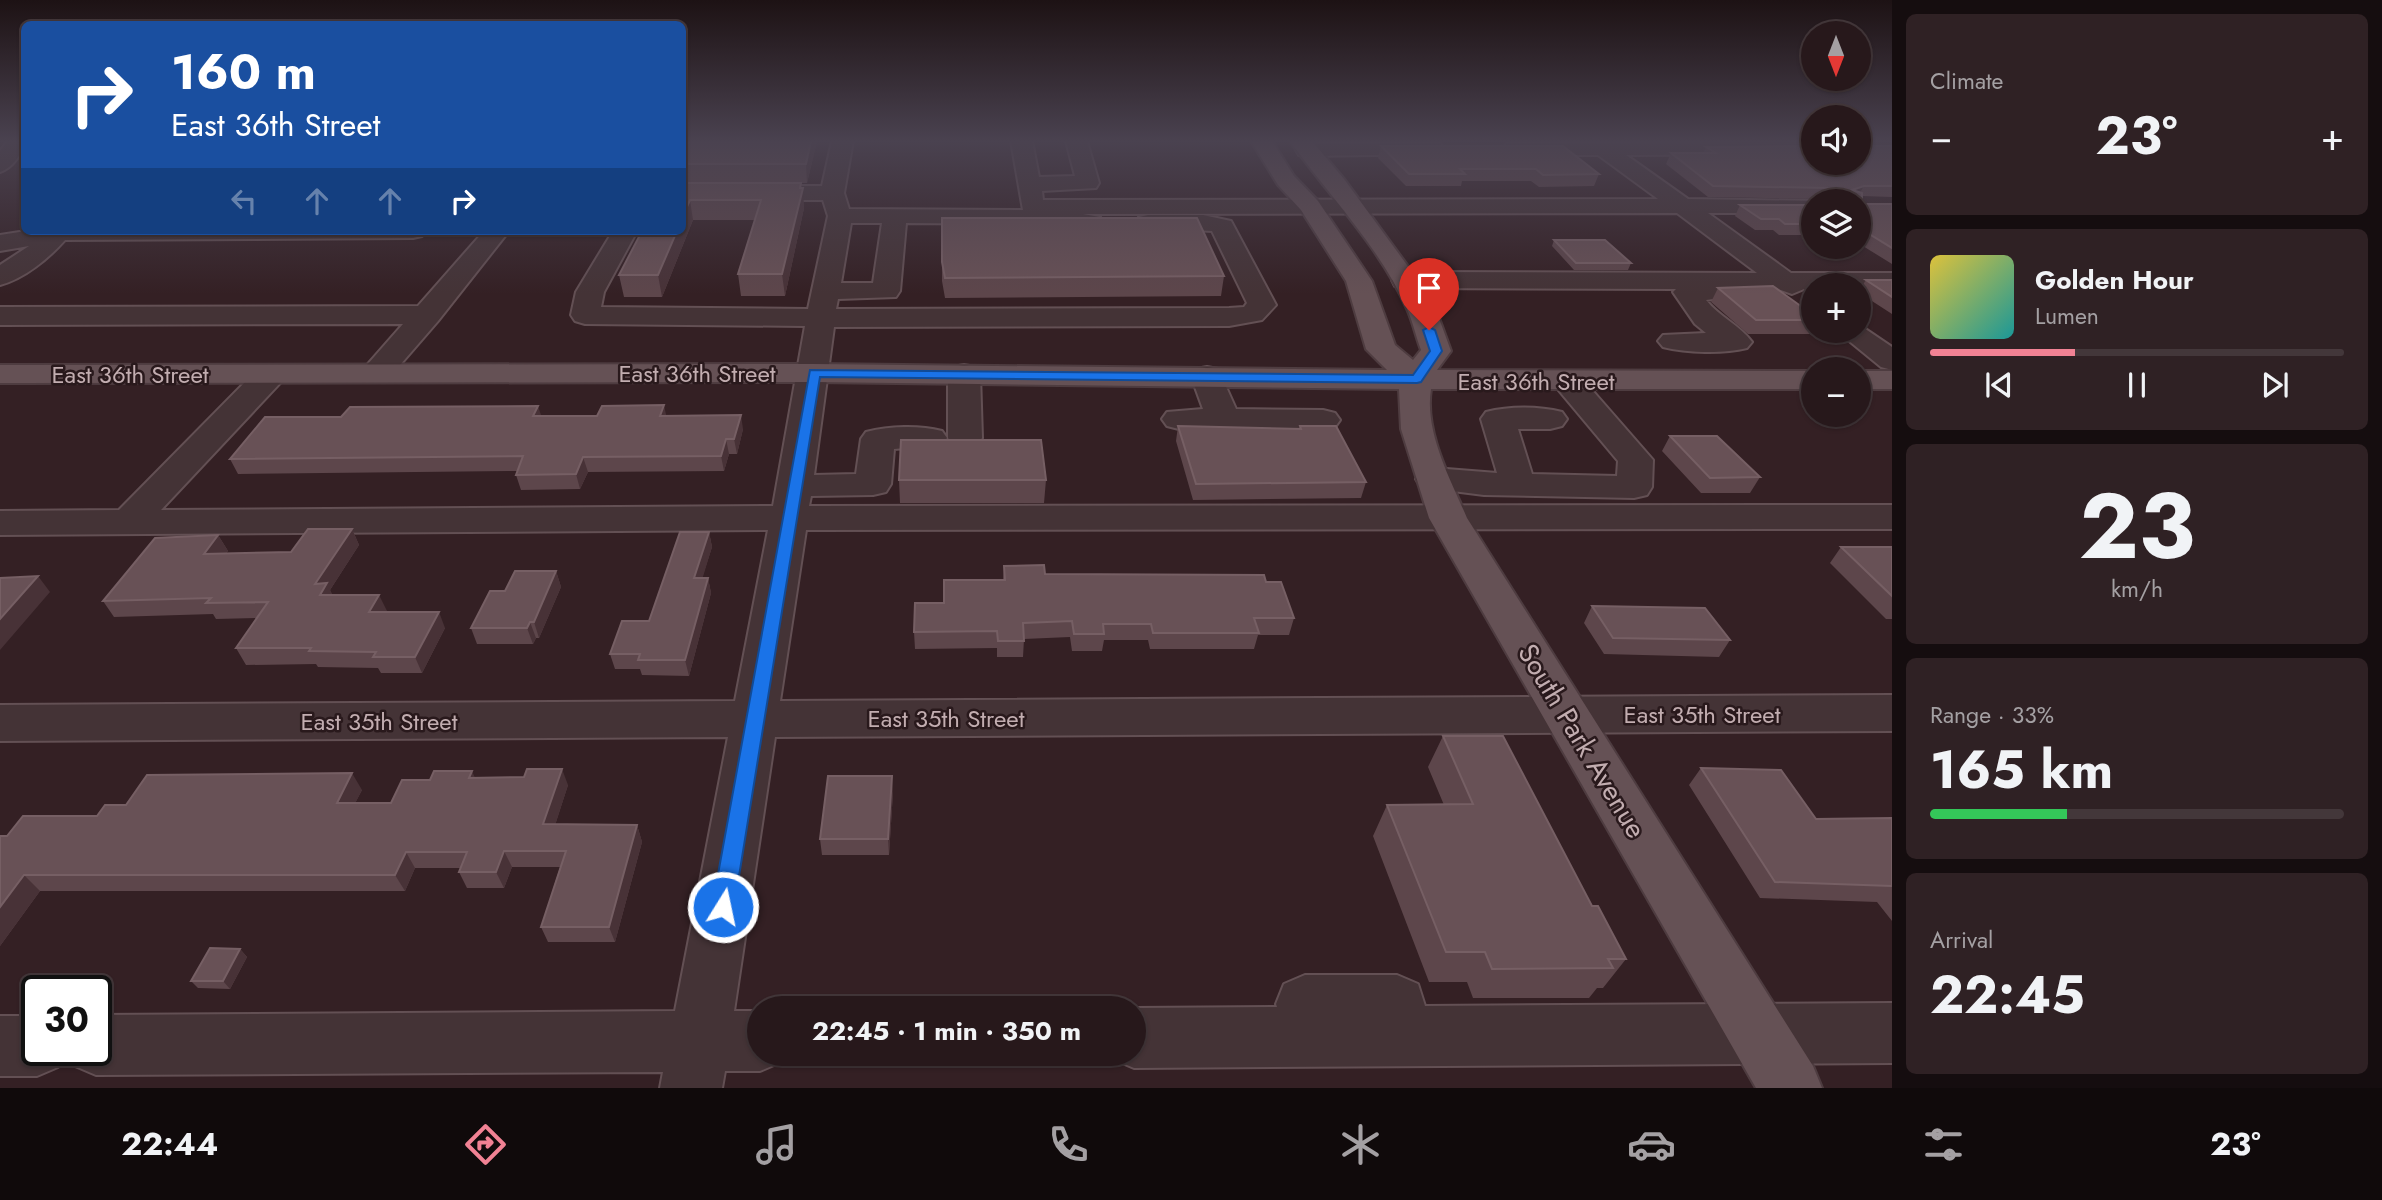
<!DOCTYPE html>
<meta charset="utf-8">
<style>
body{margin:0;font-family:Jost,sans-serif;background:#2f2124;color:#f1f3f6;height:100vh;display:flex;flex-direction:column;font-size:26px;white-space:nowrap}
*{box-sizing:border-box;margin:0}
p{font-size:23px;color:#a4a0a3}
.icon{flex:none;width:38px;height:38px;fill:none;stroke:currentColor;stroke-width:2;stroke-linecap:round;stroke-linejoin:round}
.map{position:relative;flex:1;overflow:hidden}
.details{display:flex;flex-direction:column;gap:14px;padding:14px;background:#150d0f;width:490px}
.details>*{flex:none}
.top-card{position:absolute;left:21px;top:21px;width:665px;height:214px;border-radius:10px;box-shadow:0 2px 5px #0004,0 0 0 2px #43373a;background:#1a4fa0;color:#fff;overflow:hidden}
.needle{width:46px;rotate:180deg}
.tools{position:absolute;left:1801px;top:21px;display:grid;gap:14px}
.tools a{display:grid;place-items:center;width:70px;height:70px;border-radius:50%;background:#27181b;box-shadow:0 2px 5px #0004,0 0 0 2px #43373a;font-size:35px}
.speed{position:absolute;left:21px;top:975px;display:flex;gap:14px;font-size:35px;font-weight:700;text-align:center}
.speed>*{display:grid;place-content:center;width:91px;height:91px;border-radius:50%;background:#27181b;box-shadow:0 2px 5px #0004,0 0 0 2px #43373a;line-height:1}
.speed .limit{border:4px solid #111;border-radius:10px;background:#fff;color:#111}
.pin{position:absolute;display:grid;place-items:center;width:60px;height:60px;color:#fff;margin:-72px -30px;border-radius:50% 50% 50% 0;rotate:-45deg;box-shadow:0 0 7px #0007}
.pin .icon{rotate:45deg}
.me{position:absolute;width:77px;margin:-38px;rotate:10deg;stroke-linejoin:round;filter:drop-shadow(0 0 5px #0008)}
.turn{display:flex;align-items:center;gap:24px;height:147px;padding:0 35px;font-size:32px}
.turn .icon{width:91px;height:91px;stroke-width:2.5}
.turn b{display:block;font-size:49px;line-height:60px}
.lanes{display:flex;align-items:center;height:66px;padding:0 35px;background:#0003;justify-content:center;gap:35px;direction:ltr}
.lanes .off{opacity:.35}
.big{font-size:52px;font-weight:700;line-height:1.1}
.details .card{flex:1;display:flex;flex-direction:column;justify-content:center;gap:10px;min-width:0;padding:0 24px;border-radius:10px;background:#2f2124}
.details .dial{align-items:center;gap:0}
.dial b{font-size:91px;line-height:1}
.song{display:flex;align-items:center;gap:21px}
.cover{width:84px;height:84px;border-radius:10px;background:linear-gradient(135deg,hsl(50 70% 55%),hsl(180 70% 35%))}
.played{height:7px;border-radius:4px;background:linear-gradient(90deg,#f18294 35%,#43373a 35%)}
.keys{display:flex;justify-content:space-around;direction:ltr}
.heat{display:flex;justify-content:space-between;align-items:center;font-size:38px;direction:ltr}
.charge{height:10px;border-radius:5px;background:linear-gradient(90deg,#34c759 33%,#43373a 0)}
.trip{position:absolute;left:747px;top:996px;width:399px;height:70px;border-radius:35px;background:#27181b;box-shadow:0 2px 5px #0004,0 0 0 2px #43373a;font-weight:700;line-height:70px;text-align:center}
.tabs{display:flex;height:112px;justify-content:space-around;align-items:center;background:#100a0b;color:#a4a0a3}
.tabs .icon{width:49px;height:49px}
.tabs .on{color:#f18294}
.tabs b{font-size:32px;color:#f1f3f6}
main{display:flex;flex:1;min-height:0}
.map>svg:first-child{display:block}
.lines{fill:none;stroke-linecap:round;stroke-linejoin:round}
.minor-casing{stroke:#635054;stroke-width:4}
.major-casing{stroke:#4e3c40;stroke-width:4}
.minor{fill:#443336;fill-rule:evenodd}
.major{fill:#655155;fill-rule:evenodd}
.wall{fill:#5d464b}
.shaded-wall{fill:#483237}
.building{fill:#685156;stroke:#765f64;stroke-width:2}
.route{fill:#1a73e8;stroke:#114b97;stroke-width:2}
.labels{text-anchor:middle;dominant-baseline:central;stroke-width:5;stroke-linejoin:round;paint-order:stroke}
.street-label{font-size:24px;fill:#c2adb0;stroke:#29191c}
.near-street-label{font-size:28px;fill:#c2adb0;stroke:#29191c}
</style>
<main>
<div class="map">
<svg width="1892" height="1088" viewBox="0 0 1892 1088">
<rect width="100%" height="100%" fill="#342024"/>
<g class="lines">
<g class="minor-casing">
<path id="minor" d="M8,141H24C24,153 11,169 0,172V151Z
M832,141H853L844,193L849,209L1023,210L1011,141H1032L1039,177L1075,176L1066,141H1087L1099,183L1096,188L1042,191L1043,200L1658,199L1598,155H1514L1506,154L1503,149L1506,144L1514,143L1813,142V154L1626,155L1688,199L1821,201H1813V213H1708L1791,273H1892V289H1858V285H1813V289H1804L1792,294L1778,289H1731L1733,291L1729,297L1706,300C1719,317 1740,325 1752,342L1747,348C1723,354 1687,353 1663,347L1658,341L1663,335L1706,333L1695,324L1673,292L1676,289L1405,288L1395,286L1392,280L1395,274L1405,272L1757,273L1677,213L1083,214L1100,217L1103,222L1100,227L1091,229L1028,224L906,223L900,291L896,297L838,299L836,309L1229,308L1244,307L1247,303L1212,231L1139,227L1136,222L1139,217L1148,215H1203L1231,221L1276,305L1262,320L1229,326L834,327L814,475L856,474L861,439L866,432C889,426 919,425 942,431L947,438L942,445L894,449L891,484L886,492L873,495L811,496L809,506L1892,505V529L806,530L780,701L1892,695V731L775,737L734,1011H760V1054H785L781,1062L760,1071H725L722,1088H660L663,1072L96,1075L75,1066L68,1050H96V1015L675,1011L728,737L0,741V705L735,701L768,530L0,535V511L119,510L260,367L271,365L282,367L287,374L282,381L161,510L773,506L805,326L585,324L575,321L571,315L576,292L613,231H637L604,292L601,307L808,309L828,216L823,200H682V186H822ZM851,223H882L873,283H841Z
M1433,143L1441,144L1444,149L1441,154L1307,156L1299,155L1296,150L1299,145L1307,144Z
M26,231H425L422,236L413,238L65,240C49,258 24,279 0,285V265L29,246L0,251V235Z
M484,231H509L438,321L387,380L376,382L365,380L360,373L403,324L0,325V307L418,306Z
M1858,324L1892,347V370L1881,367L1837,331H1858Z
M964,365L975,367L980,374L982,438L977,445L965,448L953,445L948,438V374L953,367Z
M1207,367L1218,369L1236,409L1323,410L1335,413L1340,420L1335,427L1323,430L1179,429L1167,426L1162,419L1167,412L1203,409L1191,376L1196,369Z
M1567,372L1578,374L1653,460L1652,487L1647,495L1634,498L1484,495L1421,487L1416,479L1421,471L1434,468L1497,473L1481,419L1486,412C1509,406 1539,406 1562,412L1567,419L1562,426L1550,429H1518L1532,474L1617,476L1618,461L1551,381L1556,374Z
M1305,975H1397L1418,984L1425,1006L1892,1003V1063L1134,1068L1113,1059L1110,1054H1134V1008L1277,1007L1276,1004L1284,984Z
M0,1016H37V1050H66L58,1067L37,1076H0Z"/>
</g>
<g class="major-casing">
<path id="major" d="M1251,141H1272L1294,176L1318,201L1372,281L1395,345L1413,360L1421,350C1416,337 1413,322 1407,309C1380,247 1329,196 1290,141H1312L1344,179L1418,280L1436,310L1451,351L1437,370L1813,371V389H1431C1424,432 1451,480 1467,518L1813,1066L1822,1088H1756L1429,518L1401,429L1399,389L814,382L0,383V365L814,364L1387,370L1366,349L1346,281L1301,210L1278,185Z
M1858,371H1892V389H1858Z"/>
</g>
<use href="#minor" class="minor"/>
<use href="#major" class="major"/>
</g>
<path class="wall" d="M817,141L807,183H801L804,208L785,296H741L738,274L755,220H693L662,297H624L619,275L682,231V154Z
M1381,146L1599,174L1594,186L1539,187L1531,181H1462L1461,186H1406L1378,158Z
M1862,146H1892V197L1862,196V204H1892V264L1858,243V201H1817L1818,199L1708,197L1666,164L1671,153H1703L1706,147Z
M1740,205H1813V235H1779L1773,230H1755L1735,216Z
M942,218L1224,276L1221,296L945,298L942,281Z
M1554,240L1631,263L1628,270H1574L1552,246Z
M1866,280H1892V314L1858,292Z
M1718,288L1813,315V330L1811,334H1748L1711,302Z
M541,416H666L743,429L737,454H729L724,471L588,472L580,489L521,490L516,475L517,471L238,474L230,459Z
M1178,426L1299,429L1300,426L1366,482L1361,498L1193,500L1176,441Z
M1670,436L1760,477L1750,493H1701L1662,451Z
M899,480H1046L1044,503H900Z
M352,529L359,545L330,590L332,595L387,611L386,612L445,628L422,673H381L378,668L318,667L316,664L246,665L236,648L257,618L216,619L213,614L114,617L103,601L218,535L228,551L226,553L291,552Z
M709,532L712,547L702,578H708L711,593L689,676L642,675L640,669H615L610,654L649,621Z
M1841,547H1892V619H1886L1830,563Z
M1004,566L1045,574L1266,582L1294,618L1289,635H1258L1254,649H1150L1148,640H1104L1102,651H1072L1070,637L1024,639L1023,657H997V648L915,649L914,632L944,603L1003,580Z
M556,571L561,587L539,638H536L533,644H477L471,628Z
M1592,606L1730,640L1719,657L1604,654L1584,623Z
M1443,736L1592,906L1626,959L1603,988H1597L1589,998H1473L1467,982H1429L1373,836L1387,805H1444L1428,767Z
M1701,768L1816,819L1892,818V921L1877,902L1760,898L1689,785Z
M475,778L568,785L555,825H637L642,842L615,942H548L541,927L560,867H512L504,888H467L459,872L461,868H415L405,891H40L0,946L7,836L97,816L126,805L362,790L355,803H391L430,780Z
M893,792L889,855H822L820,839Z
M240,949L247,957L230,989L198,988L191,981Z"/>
<path class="shaded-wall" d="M811,141H817L807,183L806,164Z
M801,183L802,192L803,188L804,208L785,296L782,274Z
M1864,186L1858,196L1852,190Z
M690,200L693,220L662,297L658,275L677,231H682V218Z
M664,405L667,419L660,416Z
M538,406L543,421L533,416Z
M741,415L743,429L737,454L734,439Z
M726,439L729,454L724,471L721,456Z
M583,457L588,472L580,489L576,474Z
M352,529L359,545L330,590L335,599L328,611L315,584Z
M709,532L712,547L698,593L694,578Z
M218,535L228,551L214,569L204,554Z
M556,571L561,587L539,638L534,622Z
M38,576L50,592L0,650V619Z
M708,578L711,593L689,676L685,660Z
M379,595L387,611L376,628L369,612Z
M439,612L445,628L422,673L415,657Z
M530,622L536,638L533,644L527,628Z
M562,769L568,785L550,841L543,824Z
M472,771L479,787L469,778Z
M352,773L362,790L347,819L337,803Z
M892,776L893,792L889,855L888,839Z
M637,825L642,842L615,942L609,927Z
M504,851L512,867L504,888L496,872Z
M406,852L415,868L405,891L395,875Z
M24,875L40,891L0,946V907Z
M240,949L247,957L230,989L223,981Z"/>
<path class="building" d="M690,141H811L806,164H682V154Z
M1858,141H1861L1862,146H1892V186H1864L1852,190L1862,193V204H1892V248L1858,227V201H1820L1822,193L1829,192V188L1713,186L1671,153H1716L1706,147L1813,146V163H1858Z
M1381,146H1563L1599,174L1543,175L1536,169H1460L1465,174H1409Z
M682,183H801L800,188H803L782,274H738L761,200H690L682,218Z
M1740,205H1813V224H1785L1779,219H1761Z
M942,218H1197L1224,276L945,278L942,262Z
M642,231H677L658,275H619Z
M1554,240H1605L1631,263H1576Z
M1866,280H1892V297Z
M1773,286L1813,315V320H1756L1718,288Z
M664,405L660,416L741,415L734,439H726L721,456L583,457L576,474L516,475L523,456L230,459L265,417H341L350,407L538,406L533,416H597L602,406Z
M1178,426L1301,429L1300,426H1336L1366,482L1196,484Z
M1670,436H1717L1760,477L1710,478Z
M901,440H1041L1046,480H899Z
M308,529H352L315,584L327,583L320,595H379L369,612H439L415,657H373L376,652L309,651L311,648H236L268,602L206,603L211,598L103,601L155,538L218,535L204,554L291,552Z
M680,532H709L694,578H708L685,660H638L640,654H610L622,621H649Z
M1841,547H1892V596Z
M1044,565L1045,574L1264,575L1266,582H1281L1294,618H1254L1259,633H1153L1151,624H1103L1104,634H1074L1072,621L1023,623L1024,641H998L997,631L914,632L915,603H944V580H1005L1004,566Z
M515,571H556L534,622H530L527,628H471L490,591H505Z
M38,576L0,619V578Z
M1592,606L1705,608L1730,640L1613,638Z
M1443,736H1503L1592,906H1598L1626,959H1608L1613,968L1492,969L1485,952H1446L1387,805L1473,804Z
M1701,768L1781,770L1816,819L1892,818V886L1775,882Z
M527,769H562L543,824L637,825L609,927H541L566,851H504L496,872H459L467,852H406L395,875H24L0,907V836H7L23,816H97L105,805H126L147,775L352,773L337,803H391L402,780H430L434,771H472L469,778L524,777Z
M828,776H892L888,839H820Z
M210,948L240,949L223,981H191Z"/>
<linearGradient id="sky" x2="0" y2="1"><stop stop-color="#1d1214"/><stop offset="0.48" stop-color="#4a4250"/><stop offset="1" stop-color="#4a4250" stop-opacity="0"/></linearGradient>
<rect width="1892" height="294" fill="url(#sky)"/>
<path class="route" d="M1429,327L1435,330L1442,351L1421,382L1417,383L820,377L734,907L731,914L723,917L715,914L712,907L810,370L1413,375L1430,351L1423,330Z"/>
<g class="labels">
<g class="street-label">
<text x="697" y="373">East 36th Street</text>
<text x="130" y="374">East 36th Street</text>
<text x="1536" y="381">East 36th Street</text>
<text x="1702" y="714">East 35th Street</text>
<text x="946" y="718">East 35th Street</text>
<text x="379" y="721">East 35th Street</text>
</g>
<g class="near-street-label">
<text transform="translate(1582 741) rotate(59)">South Park Avenue</text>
</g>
</g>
</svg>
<div class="tools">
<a><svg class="needle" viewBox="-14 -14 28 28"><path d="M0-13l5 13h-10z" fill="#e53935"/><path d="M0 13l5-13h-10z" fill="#a4a0a3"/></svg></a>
<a><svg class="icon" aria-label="sound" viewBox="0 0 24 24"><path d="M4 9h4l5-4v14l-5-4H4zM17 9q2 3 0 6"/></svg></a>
<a><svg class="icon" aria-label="layers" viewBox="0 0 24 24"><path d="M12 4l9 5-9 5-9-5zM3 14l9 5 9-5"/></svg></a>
<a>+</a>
<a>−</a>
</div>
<div class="speed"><div class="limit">30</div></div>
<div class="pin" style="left:1429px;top:330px;background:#d93025"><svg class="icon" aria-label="arrive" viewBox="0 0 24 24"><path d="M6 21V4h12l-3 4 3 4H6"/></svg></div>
<svg class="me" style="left:723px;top:907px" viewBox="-20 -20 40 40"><circle r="17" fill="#1a73e8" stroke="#fff" stroke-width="3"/><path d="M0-11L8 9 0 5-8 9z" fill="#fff"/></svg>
<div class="trip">22:45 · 1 min · 350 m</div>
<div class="top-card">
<div class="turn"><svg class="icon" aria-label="right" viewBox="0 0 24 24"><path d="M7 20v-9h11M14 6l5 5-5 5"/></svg><div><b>160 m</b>East 36th Street</div></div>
<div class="lanes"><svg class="icon off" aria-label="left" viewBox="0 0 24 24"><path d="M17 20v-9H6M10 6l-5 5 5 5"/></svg><svg class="icon off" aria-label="ahead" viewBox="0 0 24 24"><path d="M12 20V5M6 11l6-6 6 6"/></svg><svg class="icon off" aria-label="ahead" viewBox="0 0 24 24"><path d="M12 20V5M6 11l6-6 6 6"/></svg><svg class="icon" aria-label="right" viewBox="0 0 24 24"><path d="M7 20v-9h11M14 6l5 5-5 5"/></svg></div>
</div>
</div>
<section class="details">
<div class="card"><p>Climate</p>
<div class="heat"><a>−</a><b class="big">23°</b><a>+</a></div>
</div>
<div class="card">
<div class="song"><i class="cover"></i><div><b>Golden Hour</b><p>Lumen</p></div></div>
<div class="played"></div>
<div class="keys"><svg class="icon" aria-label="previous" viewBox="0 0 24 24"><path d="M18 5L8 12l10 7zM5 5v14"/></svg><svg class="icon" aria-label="pause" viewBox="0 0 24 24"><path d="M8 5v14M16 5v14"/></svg><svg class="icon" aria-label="next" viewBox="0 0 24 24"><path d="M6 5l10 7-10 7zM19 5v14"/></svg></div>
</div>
<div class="card dial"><b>23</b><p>km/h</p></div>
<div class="card"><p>Range · 33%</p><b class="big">165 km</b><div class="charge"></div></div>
<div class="card"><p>Arrival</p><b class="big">22:45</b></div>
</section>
</main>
<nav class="tabs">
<b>22:44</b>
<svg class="icon on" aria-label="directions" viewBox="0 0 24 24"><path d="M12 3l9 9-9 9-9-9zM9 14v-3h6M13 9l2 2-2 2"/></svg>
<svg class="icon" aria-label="music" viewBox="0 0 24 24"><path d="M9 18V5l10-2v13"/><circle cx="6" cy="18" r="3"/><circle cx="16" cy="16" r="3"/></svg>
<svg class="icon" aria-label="phone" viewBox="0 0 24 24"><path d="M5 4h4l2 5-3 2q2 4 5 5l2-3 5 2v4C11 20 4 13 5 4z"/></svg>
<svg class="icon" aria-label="climate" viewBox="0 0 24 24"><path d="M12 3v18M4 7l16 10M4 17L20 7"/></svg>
<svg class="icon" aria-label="car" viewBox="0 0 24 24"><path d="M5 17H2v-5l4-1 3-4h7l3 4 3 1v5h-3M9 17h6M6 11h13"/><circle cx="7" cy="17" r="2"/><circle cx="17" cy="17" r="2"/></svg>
<svg class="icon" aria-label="filters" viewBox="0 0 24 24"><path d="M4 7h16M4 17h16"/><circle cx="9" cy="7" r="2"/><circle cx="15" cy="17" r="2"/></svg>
<b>23°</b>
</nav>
